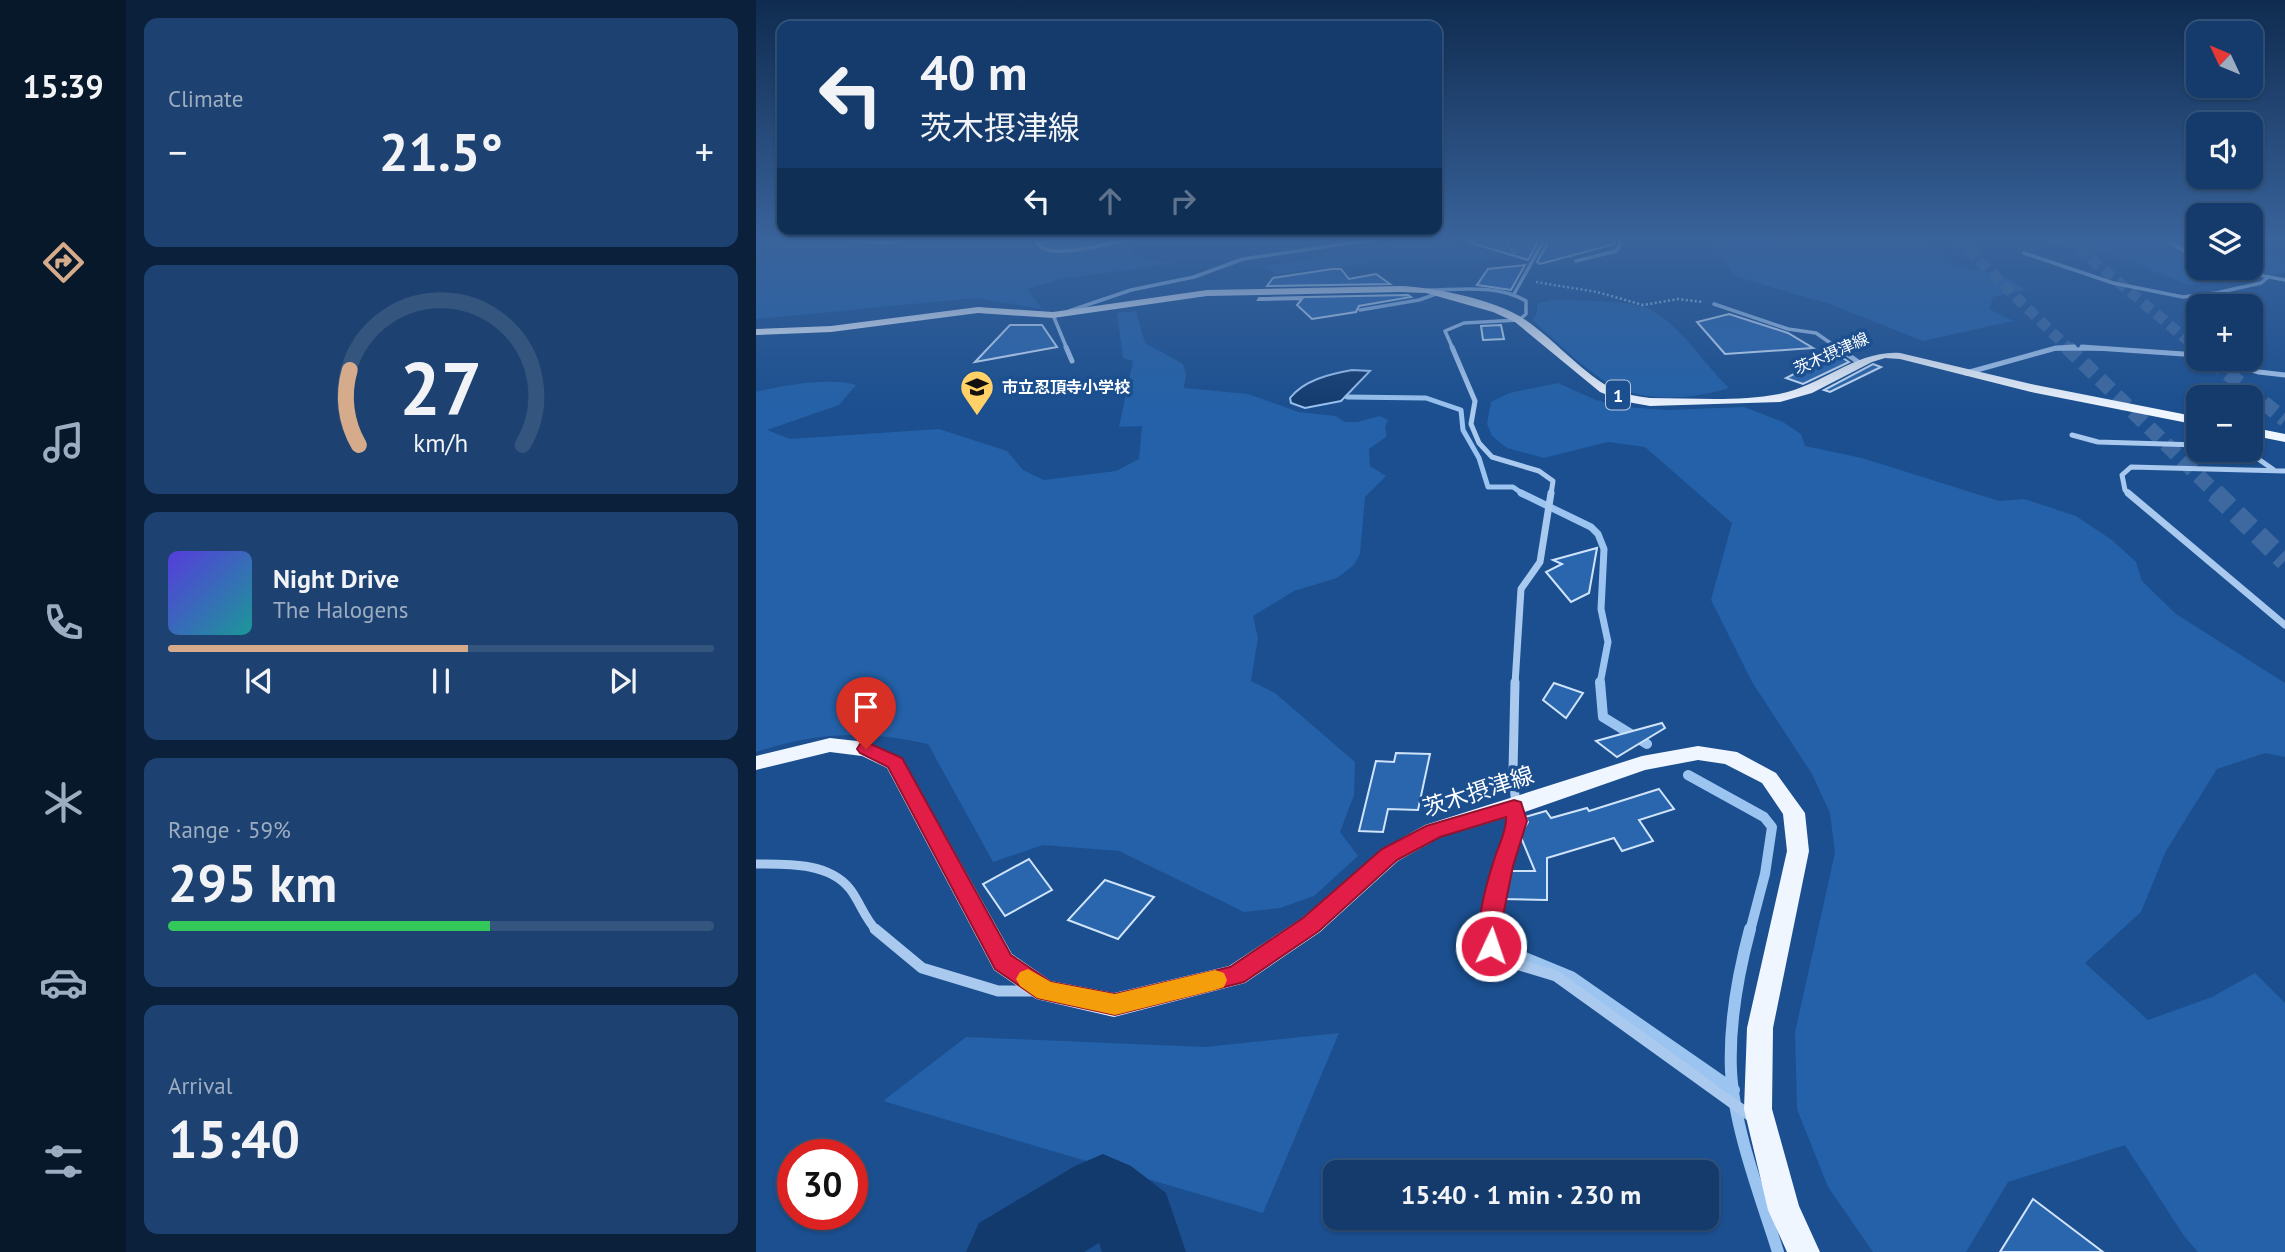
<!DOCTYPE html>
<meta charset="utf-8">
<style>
body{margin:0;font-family:"PT Sans","Noto Sans JP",sans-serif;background:#1d4271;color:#f1f3f6;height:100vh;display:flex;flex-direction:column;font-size:26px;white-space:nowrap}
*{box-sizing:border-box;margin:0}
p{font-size:23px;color:#9dadc1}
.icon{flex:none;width:38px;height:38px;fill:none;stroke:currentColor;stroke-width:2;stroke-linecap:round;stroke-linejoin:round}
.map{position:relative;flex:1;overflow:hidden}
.side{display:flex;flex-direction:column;gap:18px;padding:18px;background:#0b203b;width:630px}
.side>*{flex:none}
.banner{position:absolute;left:21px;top:21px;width:665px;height:214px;border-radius:14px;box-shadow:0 2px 5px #0004,0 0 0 2px #33557e;background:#143b6b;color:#f1f3f6;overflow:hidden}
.needle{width:46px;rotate:314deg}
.tools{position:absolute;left:1430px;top:21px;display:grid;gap:14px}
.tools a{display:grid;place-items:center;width:77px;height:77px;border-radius:14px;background:#143b6b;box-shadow:0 2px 5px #0004,0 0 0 2px #33557e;font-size:35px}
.speed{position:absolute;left:21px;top:1139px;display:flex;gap:14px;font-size:35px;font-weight:700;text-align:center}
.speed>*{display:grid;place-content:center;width:91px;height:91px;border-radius:50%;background:#143b6b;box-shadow:0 2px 5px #0004,0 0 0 2px #33557e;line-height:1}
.speed .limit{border:10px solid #d22;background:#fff;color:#111}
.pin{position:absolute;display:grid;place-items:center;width:60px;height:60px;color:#fff;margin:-72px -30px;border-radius:50% 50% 50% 0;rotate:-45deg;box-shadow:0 0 7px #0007}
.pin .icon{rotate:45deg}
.me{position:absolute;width:77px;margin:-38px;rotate:3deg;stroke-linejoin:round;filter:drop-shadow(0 0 5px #0008)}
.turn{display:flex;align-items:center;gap:24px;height:147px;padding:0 28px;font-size:32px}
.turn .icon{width:91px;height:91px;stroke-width:2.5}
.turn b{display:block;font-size:49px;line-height:60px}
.lanes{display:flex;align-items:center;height:66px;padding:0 28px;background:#0003;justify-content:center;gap:35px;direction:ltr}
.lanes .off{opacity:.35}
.big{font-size:52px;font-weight:600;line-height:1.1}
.side .card{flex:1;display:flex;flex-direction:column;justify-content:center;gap:10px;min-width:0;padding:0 24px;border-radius:14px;background:#1d4271}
.side .dial{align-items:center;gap:0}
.dial svg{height:182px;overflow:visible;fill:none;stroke:#33557e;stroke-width:7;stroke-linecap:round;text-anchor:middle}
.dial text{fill:#f1f3f6;stroke:none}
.song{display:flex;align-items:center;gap:21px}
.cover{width:84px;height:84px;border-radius:10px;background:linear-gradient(135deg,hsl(250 70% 55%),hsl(180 70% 35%))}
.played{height:7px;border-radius:4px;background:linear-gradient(90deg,#d6ab8b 55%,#33557e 55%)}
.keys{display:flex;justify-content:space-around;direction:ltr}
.heat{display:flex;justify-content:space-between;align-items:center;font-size:38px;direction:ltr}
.charge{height:10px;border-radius:5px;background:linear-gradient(90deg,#34c759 59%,#33557e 0)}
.trip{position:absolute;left:567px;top:1160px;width:396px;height:70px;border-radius:14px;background:#143b6b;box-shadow:0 2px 5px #0004,0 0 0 2px #33557e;font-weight:600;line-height:70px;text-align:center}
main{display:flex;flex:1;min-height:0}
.tabs{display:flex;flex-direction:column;width:126px;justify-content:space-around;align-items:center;background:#08182b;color:#9dadc1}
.tabs .icon{width:49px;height:49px}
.tabs .active{color:#d6ab8b}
.tabs b{font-size:32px;color:#f1f3f6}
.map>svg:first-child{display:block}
.green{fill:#2461a8}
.water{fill:#123a6d;stroke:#9cc4f0;stroke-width:2}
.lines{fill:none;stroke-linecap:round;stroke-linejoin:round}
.stream-far3{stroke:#9cc4f0;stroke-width:5}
.stream-far2{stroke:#9cc4f0;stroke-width:7}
.stream-far1{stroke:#9cc4f0;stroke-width:10}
.stream{stroke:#9cc4f0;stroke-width:12}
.river{fill:#123a6d;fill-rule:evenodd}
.building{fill:#2a66ad;stroke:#cfe3fa;stroke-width:2}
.highway-tunnel-far2{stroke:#3d69a0;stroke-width:11;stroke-dasharray:11 6;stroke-linecap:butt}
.highway-tunnel-far1{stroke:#3d69a0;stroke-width:15;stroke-dasharray:15 8;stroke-linecap:butt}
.highway-tunnel{stroke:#3d69a0;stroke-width:20;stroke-dasharray:20 10;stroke-linecap:butt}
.path{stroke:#a9c9ee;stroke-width:2.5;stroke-dasharray:2 2.5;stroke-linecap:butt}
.street-far4{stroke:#a9c9ee;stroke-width:3.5}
.street-far3{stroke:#a9c9ee;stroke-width:5}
.street-far2{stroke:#a9c9ee;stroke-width:7}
.street-far1{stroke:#a9c9ee;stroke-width:9}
.street{stroke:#a9c9ee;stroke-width:11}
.primary{fill:#f0f6ff;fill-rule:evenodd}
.route{fill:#e11d48;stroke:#92132f;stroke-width:2}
.slow{fill:#f59e0b}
.labels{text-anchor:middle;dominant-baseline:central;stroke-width:7;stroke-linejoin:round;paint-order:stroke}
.far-street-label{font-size:16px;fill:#fff;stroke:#1b4f8f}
.far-poi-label{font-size:16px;font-weight:bold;fill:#fff;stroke:#1b4f8f;text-anchor:start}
.shield{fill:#1b4f8f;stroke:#bbcadd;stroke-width:2}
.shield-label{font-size:18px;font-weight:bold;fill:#fff}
.near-street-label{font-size:23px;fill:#fff;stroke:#1b4f8f}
</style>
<main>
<nav class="tabs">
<b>15:39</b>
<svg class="icon active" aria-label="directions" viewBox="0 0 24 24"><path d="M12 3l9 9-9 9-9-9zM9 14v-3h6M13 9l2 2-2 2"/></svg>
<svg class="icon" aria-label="music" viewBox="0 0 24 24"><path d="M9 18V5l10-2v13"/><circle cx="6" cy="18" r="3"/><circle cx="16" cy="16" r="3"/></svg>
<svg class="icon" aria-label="phone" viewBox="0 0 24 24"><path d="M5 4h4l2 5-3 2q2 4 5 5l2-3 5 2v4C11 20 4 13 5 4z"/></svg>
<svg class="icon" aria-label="climate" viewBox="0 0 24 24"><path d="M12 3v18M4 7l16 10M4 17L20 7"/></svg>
<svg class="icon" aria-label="car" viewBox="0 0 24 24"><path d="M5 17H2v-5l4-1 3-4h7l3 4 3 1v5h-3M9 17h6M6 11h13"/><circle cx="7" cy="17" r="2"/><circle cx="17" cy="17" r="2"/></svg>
<svg class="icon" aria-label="filters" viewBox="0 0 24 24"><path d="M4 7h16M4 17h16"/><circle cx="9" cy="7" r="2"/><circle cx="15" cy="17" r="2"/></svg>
</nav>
<section class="side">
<div class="card"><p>Climate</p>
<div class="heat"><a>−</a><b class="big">21.5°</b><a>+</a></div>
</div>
<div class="card dial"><svg viewBox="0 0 100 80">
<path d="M14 69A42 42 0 1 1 86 69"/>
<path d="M14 69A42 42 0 0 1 10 36" stroke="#d6ab8b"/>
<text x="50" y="56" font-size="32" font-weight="700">27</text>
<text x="50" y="72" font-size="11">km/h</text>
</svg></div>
<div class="card">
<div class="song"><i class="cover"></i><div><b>Night Drive</b><p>The Halogens</p></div></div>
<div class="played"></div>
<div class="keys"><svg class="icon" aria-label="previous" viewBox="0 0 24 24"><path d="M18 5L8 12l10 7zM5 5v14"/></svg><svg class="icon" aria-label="pause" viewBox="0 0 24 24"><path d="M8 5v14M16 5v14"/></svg><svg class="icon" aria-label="next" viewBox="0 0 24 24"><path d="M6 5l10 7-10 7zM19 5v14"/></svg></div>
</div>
<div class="card"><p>Range · 59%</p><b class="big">295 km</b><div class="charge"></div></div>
<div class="card"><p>Arrival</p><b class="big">15:40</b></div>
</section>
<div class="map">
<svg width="1529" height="1252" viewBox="0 0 1529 1252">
<rect width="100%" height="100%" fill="#1b4f8f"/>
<path class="green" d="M0,237H344L374,241L375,257L420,263L304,279L271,289L286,309L218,298L0,319Z
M639,237L675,238L697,247L743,251L731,260L648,259L520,274L506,266L569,257L578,250L632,243Z
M955,237H1158L1201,266L1243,274L1271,290L1237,297L1233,309L1257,321L1167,341L1074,304L978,276Z
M1248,237H1442V268H1494L1495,247L1519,257L1529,258V273L1434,285L1340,249Z
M796,300C815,300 878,301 893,309C924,324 948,364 973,388C938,399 890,403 856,385C833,374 797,338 776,320L781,313V304Z
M380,311L389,343L427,364L430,374L428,388L492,394L543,412L580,416L589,422H601L624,416L632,420L629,428L631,436L613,449L614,466L630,476L609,497L604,554L598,565L581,578L538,591L497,616L502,638L495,681L519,693L599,762L598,795L584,832L602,856L558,896L524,908L488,912L363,851L287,845L237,862L172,744C108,730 62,732 0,752V392C26,385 75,377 100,385L83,405L11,430L34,439L183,429L251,451L267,470L288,480L360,471L383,459L386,426L363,427L377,361L367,358L361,313Z
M802,383L840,400L867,407L912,410L988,407L1027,422L1045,434L1049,446L1106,458L1243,501L1268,499L1320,516L1356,540L1380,562L1386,581L1420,614L1529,683V757L1509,753L1461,769L1410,851L1385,912L1329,963L1392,1020L1456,997L1499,973L1529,1003V1252H1442L1428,1236L1369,1145L1252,1182L1210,1252H1117L1072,1187L1041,1109L1039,1032L1079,853L1074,813L1056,774L996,682L955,600L976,523L889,447L852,442L788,458L751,448L736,436L731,424L735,402L753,393Z
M583,1033L507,1213L127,1101L210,1037L449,1047Z"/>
<path class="water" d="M596,370L614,371L585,401L549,408L535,403L534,398C548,380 574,374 596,370Z"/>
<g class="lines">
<path class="stream-far3" d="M591,397L670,398L705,410L707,430L723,458L732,487H757L767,494"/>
<path class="stream-far2" d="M765,493L835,527L842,534L848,549L845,609L852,642L844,684"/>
<path class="stream-far1" d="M844,682L847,717L891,744
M932,775L1008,817L1016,827L1009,874L994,931"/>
<path class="stream" d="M994,929C982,974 973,1025 975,1071C978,1128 1005,1198 1022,1252
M748,946L764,956L815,977L978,1090"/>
<path class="river" d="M347,1154L375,1166L410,1193L430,1252H346L343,1243L328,1252H210L223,1223L319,1166Z"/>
</g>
<path class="building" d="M713,237H781L782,242L772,260L712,242Z
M790,237H858L859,244L784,264L781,262L791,244Z
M769,265L755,290L721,285L732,269Z
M576,269H585L593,279L620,274L634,284L511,286L517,278Z
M652,295L655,297L603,306L600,312L556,319L541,305L546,299L502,300L503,298Z
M973,314L1032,333L1057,348L969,354L941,322Z
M254,325H286L301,347L219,362Z
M745,325L748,339L727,340L725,326Z
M1079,353L1093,362L1047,384L1030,378Z
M1117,364L1125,367L1074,392L1068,390Z
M841,548L833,593L815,602L790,572L806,564L797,560Z
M798,683L827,693L810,718L787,700Z
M906,723L909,728L861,757L840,741Z
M640,753L674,754L662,810L632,809L627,832L603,831L620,761L638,762Z
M903,789L918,809L883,820L897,841L866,851L858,838L791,858V900L747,899L752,871H779L764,835L772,822L769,817L790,811L795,818L831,808L833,811Z
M273,859L296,890L249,916L227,884Z
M349,880L398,897L362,939L312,920Z
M1277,1199L1347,1252H1244Z"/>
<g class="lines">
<path class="highway-tunnel-far2" d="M1199,237L1313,349
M1309,237L1442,349"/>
<path class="highway-tunnel-far1" d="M1311,347L1461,494
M1440,347L1442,349
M1454,359L1529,420"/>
<path class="highway-tunnel" d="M1459,493L1529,561"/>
<path class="path" d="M752,245L762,258
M780,282L841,292L887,305L922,299L947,302"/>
<path class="street-far4" d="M65,237L130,243L160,237
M278,237C282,242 283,247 289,249C311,257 360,241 384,237
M1405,237L1442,259
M1268,253L1357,283L1427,297L1460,293L1505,283L1511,278L1494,268
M820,261L860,251L864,245L862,237
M1467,268L1529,280
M671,290C703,290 742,284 770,301V314L763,320L708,323L689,331L697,349
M758,294L787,242L785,237
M958,304L1032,329L1060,333L1083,349
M604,310L663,300L683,293
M313,311L375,290L438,277L487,259L634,237
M297,315L311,349
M1297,349H1352"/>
<path class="street-far3" d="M310,347L316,361
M696,347L719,401L715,424L723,443L736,457L783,471L797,481L795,494
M1081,347L1105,364
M1326,347L1442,355
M1457,359L1503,372L1529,375
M1210,373L1300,348L1318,347
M1316,435L1342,442L1442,445
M1475,450L1498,456L1518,470
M1374,494L1369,490L1366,475L1375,467L1529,471"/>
<path class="street-far2" d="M1372,493L1529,625
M759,684L765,589L784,562L795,493"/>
<path class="street-far1" d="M0,864C30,864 73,862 94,889C104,902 109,919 121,931
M734,931L746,866L761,821L757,771L759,682"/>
<path class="street" d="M119,929L166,968L242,991H275
M734,929L735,946L744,959L800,976L996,1117"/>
<path class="primary" d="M644,286C677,287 741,300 768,319C798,339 822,369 853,387C865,394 880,396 894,398C936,398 982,402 1023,394C1066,386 1100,350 1144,353L1275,384L1442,417V425L1275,392L1144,359L1129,358L1116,362L1056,393L1024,402L894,406L866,401L844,392L759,322L737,312L670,293L644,292L451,296L297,318L222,313L75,332L0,335V329L75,326L222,307L297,312L451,290Z
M1494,427L1529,434V442L1494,435Z
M74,738L110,742L146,758L256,954L295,981L358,993L473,966L546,918L626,849L669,825L886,756L942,746L981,752L1020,773L1049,813L1053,851L1017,1028L1016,1109L1043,1206L1064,1252H1031L1012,1210L988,1109L991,1028L1031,851L1027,814L1006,783L969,764L942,760L889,770L766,813L685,837L642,861L564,932L489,983L358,1017L280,999L238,970L131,768L106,756L74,752L0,770V756Z"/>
</g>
<linearGradient id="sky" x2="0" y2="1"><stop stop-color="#0f2b4f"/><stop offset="0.58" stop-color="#39639b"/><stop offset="1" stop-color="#39639b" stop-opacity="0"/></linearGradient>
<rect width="1529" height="412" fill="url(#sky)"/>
<path class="route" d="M110,742L146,758L255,955L295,982L359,994L474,967L547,918L626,849L670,826L758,800L765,802L771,821L757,866L745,926L747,946L743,952L735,955L727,952C716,930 732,878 740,854C744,843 751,829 750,817L684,837L641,860L563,931L488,982L359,1015L281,998L239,969L132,767L104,753L101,749L104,744Z"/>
<path class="slow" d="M272,969L295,982L359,994L459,970L468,973L471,980L468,987L459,990L359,1015L281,998L264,986L260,979L264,972Z"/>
<defs>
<g id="school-pin" transform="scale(1.75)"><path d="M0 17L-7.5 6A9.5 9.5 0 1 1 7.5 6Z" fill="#ffd166" stroke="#1b4f8f"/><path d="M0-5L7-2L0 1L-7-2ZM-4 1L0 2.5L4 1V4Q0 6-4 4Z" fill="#111"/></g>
</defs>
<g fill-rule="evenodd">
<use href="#school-pin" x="221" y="387"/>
</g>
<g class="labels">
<g class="far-street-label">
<text transform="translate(1075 353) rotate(-24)">茨木摂津線</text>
</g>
<g class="far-poi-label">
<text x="246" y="387">市立忍頂寺小学校</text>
</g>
<rect class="shield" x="850" y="380.5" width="24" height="29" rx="5"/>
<g class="shield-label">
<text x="862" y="395">1</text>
</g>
<g class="near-street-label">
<text transform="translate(722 791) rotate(-18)">茨木摂津線</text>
</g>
</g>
</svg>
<div class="tools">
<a><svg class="needle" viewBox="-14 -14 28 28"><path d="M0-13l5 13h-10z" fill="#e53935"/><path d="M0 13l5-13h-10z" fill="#9dadc1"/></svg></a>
<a><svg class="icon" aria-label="sound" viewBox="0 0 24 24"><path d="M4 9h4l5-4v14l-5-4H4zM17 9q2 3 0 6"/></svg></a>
<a><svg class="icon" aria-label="layers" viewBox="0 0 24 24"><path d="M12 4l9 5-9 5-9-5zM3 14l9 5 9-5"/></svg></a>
<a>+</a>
<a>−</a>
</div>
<div class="speed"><div class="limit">30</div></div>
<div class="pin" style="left:110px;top:749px;background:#d93025"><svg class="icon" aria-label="arrive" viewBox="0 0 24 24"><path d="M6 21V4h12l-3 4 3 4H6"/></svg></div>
<svg class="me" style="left:735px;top:946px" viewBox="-20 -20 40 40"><circle r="17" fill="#e11d48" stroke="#fff" stroke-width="3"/><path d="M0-11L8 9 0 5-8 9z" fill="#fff"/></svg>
<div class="trip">15:40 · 1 min · 230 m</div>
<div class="banner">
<div class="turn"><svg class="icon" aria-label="left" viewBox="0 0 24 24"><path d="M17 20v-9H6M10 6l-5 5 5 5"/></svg><div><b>40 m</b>茨木摂津線</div></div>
<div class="lanes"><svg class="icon" aria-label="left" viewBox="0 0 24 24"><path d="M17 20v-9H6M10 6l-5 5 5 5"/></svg><svg class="icon off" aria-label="ahead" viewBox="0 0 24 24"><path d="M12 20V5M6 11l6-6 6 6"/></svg><svg class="icon off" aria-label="right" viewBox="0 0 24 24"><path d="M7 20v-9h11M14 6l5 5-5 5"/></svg></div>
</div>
</div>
</main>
